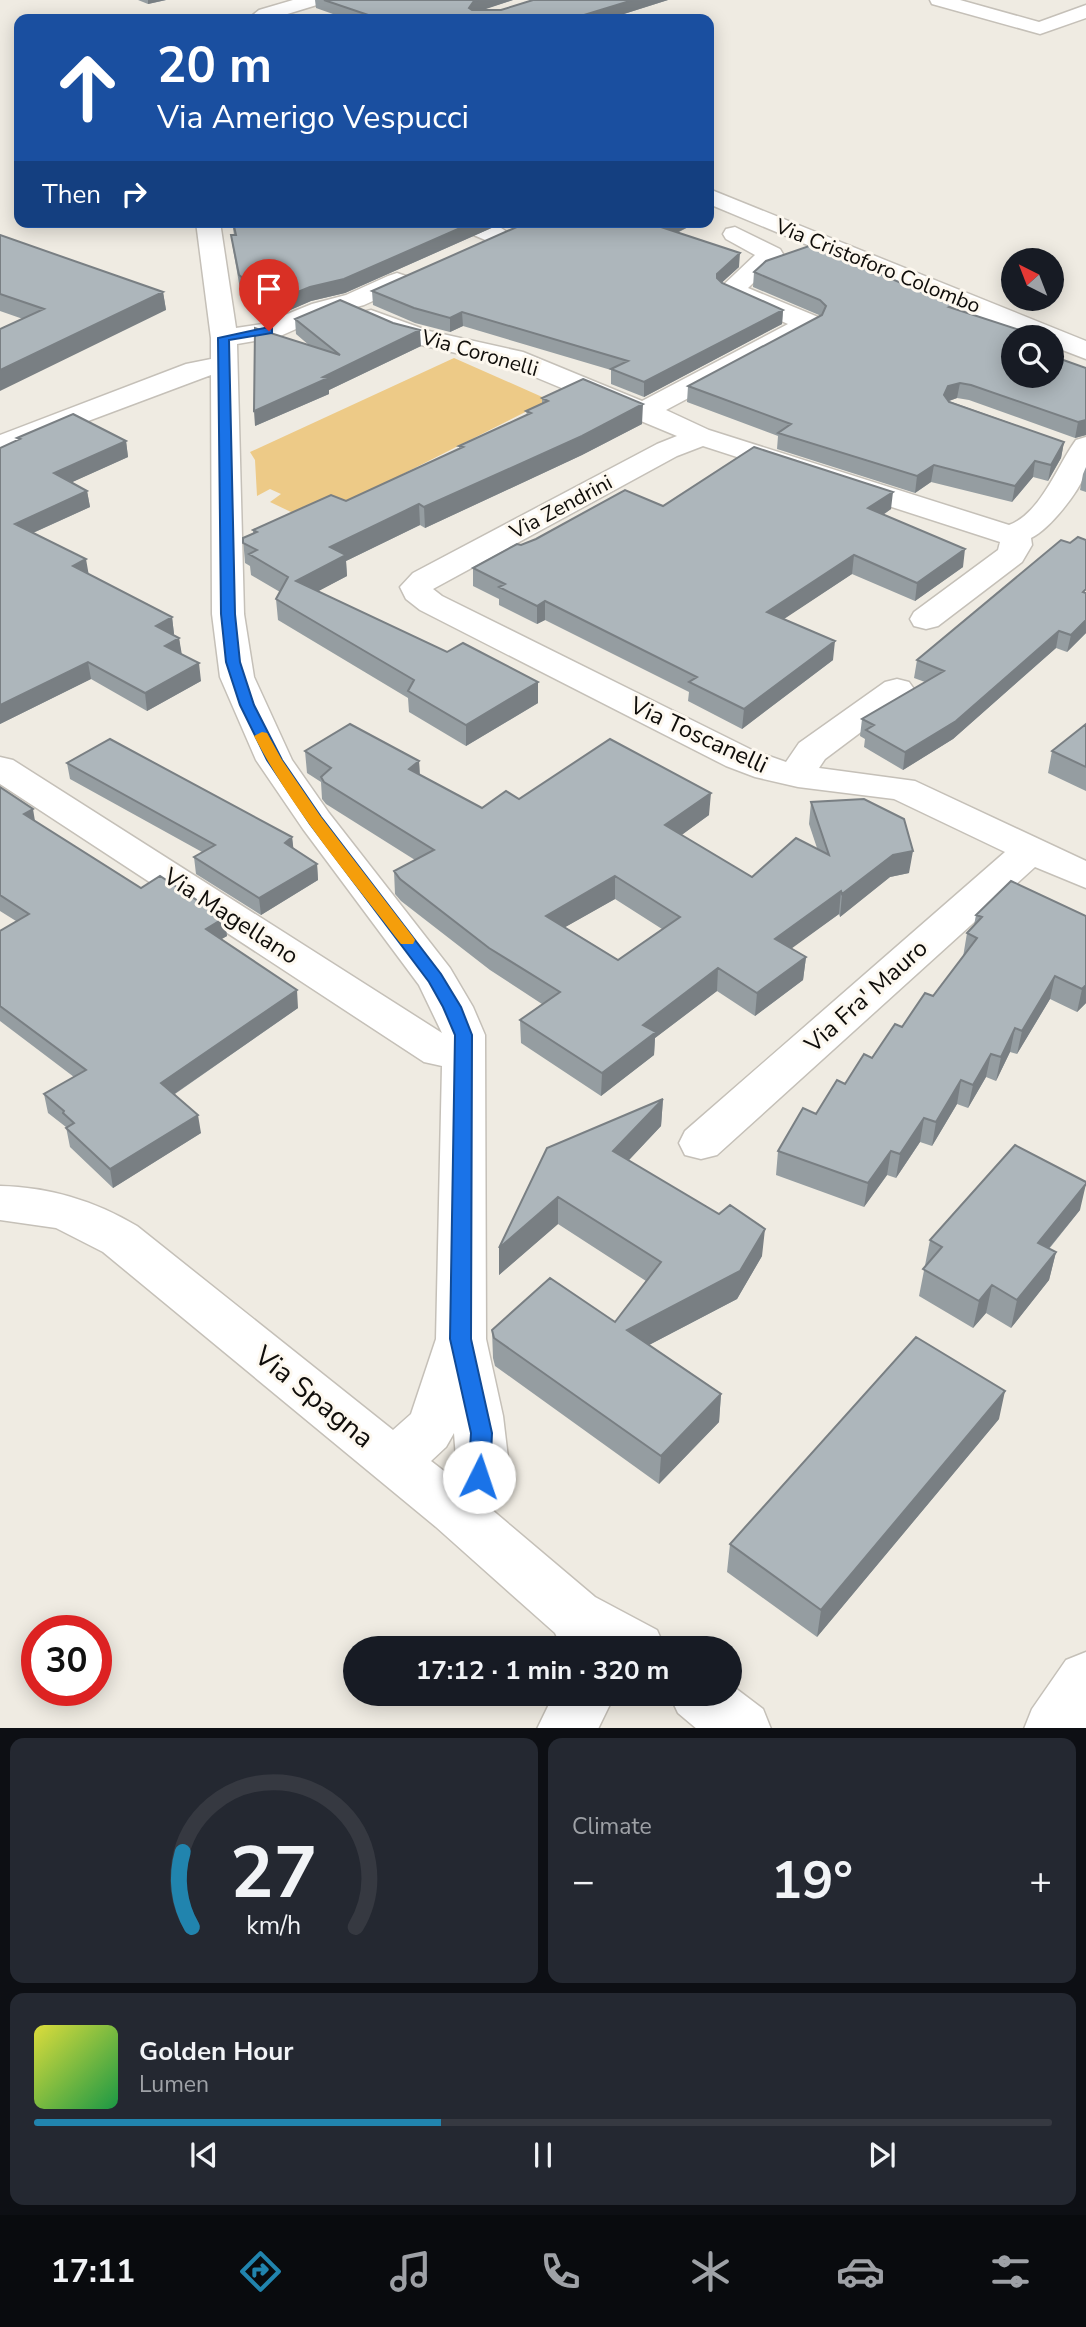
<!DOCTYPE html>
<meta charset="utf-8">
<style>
body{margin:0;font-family:"Nunito Sans",sans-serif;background:#242831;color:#f1f3f6;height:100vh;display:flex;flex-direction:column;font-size:26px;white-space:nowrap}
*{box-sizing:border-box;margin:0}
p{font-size:23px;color:#9ea1a6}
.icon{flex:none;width:38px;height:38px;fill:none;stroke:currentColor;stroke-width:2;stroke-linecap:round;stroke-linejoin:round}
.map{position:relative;height:1728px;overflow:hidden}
.panel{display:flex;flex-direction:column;gap:10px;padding:10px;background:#0d0f14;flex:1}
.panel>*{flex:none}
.hud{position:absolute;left:14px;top:14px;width:700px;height:214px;border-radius:14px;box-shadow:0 4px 18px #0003;background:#1a4fa0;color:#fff;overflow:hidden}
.needle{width:46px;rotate:318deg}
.buttons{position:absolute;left:1001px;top:248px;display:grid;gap:14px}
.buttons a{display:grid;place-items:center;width:63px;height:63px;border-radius:50%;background:#171b24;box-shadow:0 4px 18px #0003;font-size:35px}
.speed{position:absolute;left:21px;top:1615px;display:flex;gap:14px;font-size:35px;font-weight:700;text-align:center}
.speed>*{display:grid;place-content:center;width:91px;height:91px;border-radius:50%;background:#171b24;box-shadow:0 4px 18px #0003;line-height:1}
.speed .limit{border:10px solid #d22;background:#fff;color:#111}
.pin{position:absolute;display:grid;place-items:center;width:60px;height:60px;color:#fff;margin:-72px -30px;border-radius:50% 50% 50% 0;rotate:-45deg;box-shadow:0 0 7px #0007}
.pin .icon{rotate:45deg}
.me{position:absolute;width:77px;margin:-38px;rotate:4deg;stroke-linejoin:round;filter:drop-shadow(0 0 5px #0008)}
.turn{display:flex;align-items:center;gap:24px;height:147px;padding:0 28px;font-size:32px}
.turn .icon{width:91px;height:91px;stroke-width:2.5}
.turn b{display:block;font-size:49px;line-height:60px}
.then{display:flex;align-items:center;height:66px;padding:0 28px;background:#0003;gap:14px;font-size:26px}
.big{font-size:52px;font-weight:700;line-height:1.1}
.panel .card{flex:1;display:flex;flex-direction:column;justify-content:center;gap:10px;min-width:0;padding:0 24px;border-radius:14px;background:#242831}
.panel .dial{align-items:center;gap:0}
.dial svg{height:182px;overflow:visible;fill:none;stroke:#363941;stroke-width:7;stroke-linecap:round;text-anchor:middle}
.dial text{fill:#f1f3f6;stroke:none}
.song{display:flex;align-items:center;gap:21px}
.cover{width:84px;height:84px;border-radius:10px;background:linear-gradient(135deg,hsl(60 70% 55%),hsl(140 70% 35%))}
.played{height:7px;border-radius:4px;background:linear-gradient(90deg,#2184ae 40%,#363941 40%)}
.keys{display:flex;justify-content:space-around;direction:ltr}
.heat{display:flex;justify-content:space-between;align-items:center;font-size:38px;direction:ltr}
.panel .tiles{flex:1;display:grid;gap:10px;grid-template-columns:1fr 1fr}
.card:last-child{grid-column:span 2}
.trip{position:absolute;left:343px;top:1636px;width:399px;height:70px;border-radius:35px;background:#171b24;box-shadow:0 4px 18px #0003;font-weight:700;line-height:70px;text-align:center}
.tab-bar{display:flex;height:112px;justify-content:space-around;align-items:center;background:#090b0e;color:#9ea1a6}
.tab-bar .icon{width:49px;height:49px}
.tab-bar .on{color:#2184ae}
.tab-bar b{font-size:32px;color:#f1f3f6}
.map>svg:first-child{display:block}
.green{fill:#edca87}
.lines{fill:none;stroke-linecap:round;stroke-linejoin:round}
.minor-casing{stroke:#c5c0b8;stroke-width:3}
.minor{fill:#fff;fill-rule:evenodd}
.wall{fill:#959da1;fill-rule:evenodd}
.shaded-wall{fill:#797f83}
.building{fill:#adb6bb;stroke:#797f83;stroke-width:2;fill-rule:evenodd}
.route{fill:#1a73e8;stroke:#114b97;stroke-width:2}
.slow{fill:#f59e0b}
.labels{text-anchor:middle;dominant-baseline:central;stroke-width:6;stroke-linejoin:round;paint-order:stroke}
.far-street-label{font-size:21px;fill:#0f0d0a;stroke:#fdf8ef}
.street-label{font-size:24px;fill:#0f0d0a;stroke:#fdf8ef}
.near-street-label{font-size:28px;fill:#0f0d0a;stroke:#fdf8ef}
</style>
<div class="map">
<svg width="1086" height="1729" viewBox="0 0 1086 1729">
<rect width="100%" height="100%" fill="#efebe2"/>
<path class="green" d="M454,358L549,400L310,521L270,502L281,494L270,489L257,496L255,460L250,452Z"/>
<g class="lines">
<g class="minor-casing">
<path id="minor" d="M293,0H322L320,4L271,19H248L259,10Z
M930,0H960L1039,22L1086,5V18L1040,34L932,4Z
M709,189L1086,341V359L1052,346V338H1031L709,204Z
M196,222H220L236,328L263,324L312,304L346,295L388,276L397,273L406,276L410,281L406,286L364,305L330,314L278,337L237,344L244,614L254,677L292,760L329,813L450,968L473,1007L485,1035L486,1339L503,1416L508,1458L506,1476L491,1509L595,1597L657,1630L665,1648H562L555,1633L436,1527L103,1252L56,1228L0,1220V1186C49,1187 95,1201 137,1226L393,1430L411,1414L436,1339L442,1066L424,1062L0,784V757L13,760L442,1033L419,985L303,829L256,760L220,677L212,614L211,375L0,454V435L186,364L211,359V338ZM454,1433L456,1458L453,1478L431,1461L446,1447Z
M451,222C470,222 499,219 511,237L508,242L499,244L490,242L455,227Z
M735,227L780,249L783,254L748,288L818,317L822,323L818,329L666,410L709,430L1009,525C1041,513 1057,466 1076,440L1086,437C1086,447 1086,461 1086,471C1081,490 1049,530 1031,538L1032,545L1022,562L938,626L926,629L914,626L910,619L914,612L998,550L1000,542L703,446L677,456L433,589L442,596L752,750L786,762L799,743L885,682L897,679L909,682L914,689L909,696L825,759L819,768L915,781L1086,861V888L1035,867L717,1155L701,1159L685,1155L679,1143L685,1131L1005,852L894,799L798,787L755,777L726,766L420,610L406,599L400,587L413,573L657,444L677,436L504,364L412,343L362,324L358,318L362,312L371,310L429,331L523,352L642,401L788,324L722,295L718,290L755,255L726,239L723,234L726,229Z
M1086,1652V1729H1024L1032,1709L1066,1660Z
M730,1684L763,1709L771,1729H697L678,1713L669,1694H730Z
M554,1694H615L598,1729H537Z"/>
</g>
<use href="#minor" class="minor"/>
</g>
<path class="wall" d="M138,0H166L148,4Z
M315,0H513L481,10H501L533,0H668L608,19H347L316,8Z
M232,222H505L345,293L311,301L274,317L240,289L233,249L231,235H234Z
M528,222H698L677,233L739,267L721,283L783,310L782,324L644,397L611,384V370L463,326L450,332L415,323L373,305L372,291Z
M0,235L163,292L166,310L23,319L0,311Z
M754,272L952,309L1038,336L1037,338H1013L1052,376L1086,435L1075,438L969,400L957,398L949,401L1064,442L1061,458L1048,481L1033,477L1012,502L931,482L915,493L777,449L778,436L687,402L688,386L820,316L819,315L753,287Z
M295,319L421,346L329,390V394L255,426L310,346L296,334Z
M542,398L642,424L582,455L425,528L420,525L346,561L347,576L318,591L447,652L538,682V703L466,746L409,712L408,698L278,620L276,599L280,592L251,575L250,566L245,563L243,538L253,534V530L346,501L459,449V446L527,415L526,411L542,403Z
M17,438L126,441L128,457L72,482L87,491L90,507L33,533L88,574L172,617L174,634L173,635L179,638L181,654L201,681L147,711L91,679L0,724V448L18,440Z
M1086,467V492L1080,490L1083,474Z
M663,506L891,509L883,515L963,567L915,601L852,574L783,619L833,660L742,729L688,701L689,692L545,620L537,624L499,605V599L473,586V568L521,545Z
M1061,540L1086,633L1067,652L1056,648L953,739L903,770L864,747L865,739L860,736L862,719L925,682L914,678L917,660Z
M1086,724V791L1048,773L1052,751Z
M305,751L419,761L420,775L482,808L519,799L709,815L681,835L752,877L817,848L809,824L811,802L909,873L890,877L840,917L839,914L791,948L806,957L803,980L755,1016L717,991L655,1038L654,1055L601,1096L521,1043L520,1020L542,1004L490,970L401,901L395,894L394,871L415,860L326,804L322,799L321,782L307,773ZM615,899L662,929L618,960L565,927Z
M67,763L292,837L293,848L317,864L318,880L261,915L196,874L194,857L202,852L70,779Z
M0,787L35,821L141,888L224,918L227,936L221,939L298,1008L175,1094L201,1133L113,1188L70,1147L66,1127L48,1113L44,1094L74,1077L0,1021V931L16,921L0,911Z
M976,915L1086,916V1003L1077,1012L1050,999L1017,1054L1010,1052L996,1081L986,1077L968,1108L957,1104L932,1146L920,1142L896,1178L887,1175L864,1207L776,1175L778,1151L933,996L963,957L967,933L974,925Z
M663,1099L661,1126L629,1160L762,1256L737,1299L649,1345L721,1394L719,1422L659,1484L495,1366L493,1358L492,1330L615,1322L646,1281L558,1224L499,1275V1248Z
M1080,1210L1049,1249L1056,1252L1049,1280L1011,1328L986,1313L973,1328L919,1296L930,1240Z
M999,1419L817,1637L727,1572L730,1544Z"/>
<path class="shaded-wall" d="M148,0H166L148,4Z
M478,0H513L474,13L469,8L474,1Z
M633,0H668L608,19H571Z
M474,222H505L345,293L311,301L274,317L273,302Z
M671,222H698L660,241L661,227Z
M740,253L739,267L716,288L717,274Z
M163,292L166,310L0,391V370Z
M783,310L782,324L644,397V382Z
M462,312L463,326L450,332V318Z
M420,330L421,346L329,390V394L255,426L254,411Z
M960,383L957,398L946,402L944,395L948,386Z
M643,404L642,424L582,455L425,528L424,507Z
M1086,420V435L1075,438L1078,422Z
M126,441L128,457L57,489L54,473Z
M1064,442L1061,458L1048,481L1051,465Z
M1035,461L1033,477L1012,502L1015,486Z
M934,465L931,482L915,493L917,476Z
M87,491L90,507L17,540L15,524Z
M893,492L891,509L866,526L868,508Z
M419,504L420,525L346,561L347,576L298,602L296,581L330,547Z
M965,549L963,567L915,601L917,583Z
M854,555L852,574L766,631L767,612Z
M86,559L89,576L73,566Z
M545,601V620L537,624V606Z
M172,617L174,634L159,643L156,626Z
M1086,620V633L1067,652L1071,635Z
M1059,631L1056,648L953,739L903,770L905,752Z
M179,638L182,655L165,646Z
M835,641L833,660L742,729L744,709Z
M88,662L91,679L0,724V705Z
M199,663L201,681L147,711L145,693Z
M538,682V703L466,746V725Z
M419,761L420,783L409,769Z
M711,793L709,815L664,848L665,825Z
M33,809L36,827L24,814Z
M292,837L294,853L285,843Z
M913,851L909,873L890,877L840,917L842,894L893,855Z
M317,864L318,880L261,915L259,898Z
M615,876V899L546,938V916Z
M841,891L839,914L773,962L775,939Z
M224,918L227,936L208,947L206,929Z
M806,957L803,980L755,1016L757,993Z
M718,968L717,991L655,1038L654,1055L601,1096L602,1073L643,1025Z
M1055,976L1050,999L1017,1054L1022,1031Z
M1086,985V1003L1077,1012L1082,989Z
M297,990L298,1008L164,1101L161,1083Z
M1015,1028L1010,1052L996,1081L1001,1057Z
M991,1054L986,1077L968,1108L973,1085Z
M961,1080L957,1104L932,1146L936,1122Z
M663,1099L661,1126L612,1178L613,1151Z
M198,1115L201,1133L113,1188L110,1169Z
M924,1118L920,1142L896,1178L900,1154Z
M891,1151L887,1175L864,1207L868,1183Z
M1086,1184L1080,1210L1031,1270L1038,1243Z
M558,1197V1224L499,1275V1248Z
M765,1229L762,1256L737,1299L626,1357L627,1330Z
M1056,1252L1049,1280L1011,1328L1017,1300Z
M992,1285L986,1313L973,1328L979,1301Z
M1005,1391L999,1419L817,1637L821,1610Z
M721,1394L719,1422L659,1484L661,1456Z"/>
<path class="building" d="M324,0H478L474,1L469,8L472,10H501L533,0H633L571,19H380Z
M233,222H474L344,279L310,287L273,302L239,275L231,235H236Z
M528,222H671L661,227L740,253L717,274V278L722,283L783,310L644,382L611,369L628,361L462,312L450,318L414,308L372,291Z
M0,235L163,292L0,370V329L44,309L0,294Z
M812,245L953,305L949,307L1038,336L1034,338H1013V376H1052V356L1086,368V420L1078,422L971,385L960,383L948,386L944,395L949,402L1064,442L1051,465L1035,461L1015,486L934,465L917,476L778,433L791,424L688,386L822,315L826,306L820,300L754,272L766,261Z
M340,300L393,323L420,330L323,377L328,378L254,411L255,328L340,355L295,319Z
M583,379L643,404L582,436L424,507L419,504L330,547L346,555L296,581L447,652L463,643L538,682L466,725L408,691L414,680L276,599L288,577L249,554L257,550L243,543V538L257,532L253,530L331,495L346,501L463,447L459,446L531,413L526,411L548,401L542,398Z
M73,414L126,441L54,473L87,491L15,524L86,559L73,566L172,617L156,626L179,638L165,646L199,663L145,693L88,662L0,705V448L20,439L17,438Z
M754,447L893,492L868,508L965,549L917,583L854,555L767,612L835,641L744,709L689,682L697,677L545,601L537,606L499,587L505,584L473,568L517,544L521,545L536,539L625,490L663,506Z
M1078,537L1086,540V589L1083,592L1086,593V620L1071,635L1059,631L956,721L905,752L866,730L874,725L862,719L944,671L917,660L1061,540L1070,543Z
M350,724L419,761L409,769L482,808L506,791L519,799L610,739L711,793L665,825L752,877L796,838L829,855L811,802L864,799L904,819L913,851L893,855L842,894L841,891L775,939L806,957L757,993L718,968L643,1025L656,1032L602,1073L520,1020L560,992L489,948L400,879L394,871L434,850L324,782L321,777L331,768L305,751ZM615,876L680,917L618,960L546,916Z
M1086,724V767L1052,751Z
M110,739L292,837L285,843L317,864L259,898L194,857L215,845L67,763Z
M0,787L33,809L24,814L141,888L160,876L224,918L206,929L297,990L161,1083L198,1115L110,1169L66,1128L74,1123L63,1113L64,1111L44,1094L86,1070L0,1006V931L29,914L0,895Z
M1011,881L1086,916V985L1082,989L1055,976L1022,1031L1015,1028L1001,1057L991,1054L973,1085L961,1080L936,1122L924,1118L900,1154L891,1151L868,1183L778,1151L803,1108L816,1114L837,1080L845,1084L864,1054L872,1058L895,1024L902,1027L925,993L933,996L977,938L967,933L982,917L976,915Z
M663,1099L613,1151L719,1214L730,1205L765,1229L740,1271L627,1330L721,1394L661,1456L494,1338L492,1330L550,1278L615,1322L661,1262L558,1197L499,1248L547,1148Z
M1015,1145L1086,1182V1184L1038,1243L1056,1252L1017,1300L992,1285L979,1301L923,1269L942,1247L930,1240Z
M916,1337L1005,1391L821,1610L730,1544Z"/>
<path class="route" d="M269,327L272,328V333L229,340L235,614L240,662L254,705L282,760L321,817L441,974L461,1007L472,1035L471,1339L492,1433L490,1477L487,1483L479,1486L471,1483L468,1477L471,1433L450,1339L455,1035L443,1007L429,982L310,824L267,760L240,705L226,662L221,614L218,338Z"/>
<path class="slow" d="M262,732L267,733L282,760L321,817L413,937L415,940L413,944H401C350,877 293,811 254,736Z"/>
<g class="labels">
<g class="far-street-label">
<text transform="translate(878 266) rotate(22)">Via Cristoforo Colombo</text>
<text transform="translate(480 353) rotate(16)">Via Coronelli</text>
<text transform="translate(561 507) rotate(-28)">Via Zendrini</text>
</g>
<g class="street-label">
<text transform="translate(699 735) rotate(25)">Via Toscanelli</text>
<text transform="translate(231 916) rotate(33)">Via Magellano</text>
<text transform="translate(866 996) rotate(-42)">Via Fra' Mauro</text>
</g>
<g class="near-street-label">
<text transform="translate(314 1397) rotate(39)">Via Spagna</text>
</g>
</g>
</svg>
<div class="buttons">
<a><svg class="needle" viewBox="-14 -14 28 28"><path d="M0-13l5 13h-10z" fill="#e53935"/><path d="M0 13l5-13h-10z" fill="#9ea1a6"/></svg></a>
<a><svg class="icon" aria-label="search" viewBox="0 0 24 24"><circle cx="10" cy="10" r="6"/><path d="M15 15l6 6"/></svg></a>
</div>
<div class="speed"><div class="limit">30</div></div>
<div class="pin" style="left:269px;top:331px;background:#d93025"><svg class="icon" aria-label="arrive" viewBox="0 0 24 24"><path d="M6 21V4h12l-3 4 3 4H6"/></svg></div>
<svg class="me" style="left:479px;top:1477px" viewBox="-20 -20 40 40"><circle r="19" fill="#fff"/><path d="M0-13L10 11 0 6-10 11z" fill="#1a73e8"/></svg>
<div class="trip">17:12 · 1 min · 320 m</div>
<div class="hud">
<div class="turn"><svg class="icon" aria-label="ahead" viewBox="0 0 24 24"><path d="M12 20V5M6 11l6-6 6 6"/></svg><div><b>20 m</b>Via Amerigo Vespucci</div></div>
<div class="then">Then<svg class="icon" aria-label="right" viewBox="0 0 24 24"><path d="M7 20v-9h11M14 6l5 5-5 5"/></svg></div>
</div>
</div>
<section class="panel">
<div class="tiles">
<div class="card dial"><svg viewBox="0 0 100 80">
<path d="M14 69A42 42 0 1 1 86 69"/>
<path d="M14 69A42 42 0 0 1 10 36" stroke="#2184ae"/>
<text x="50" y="56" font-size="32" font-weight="700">27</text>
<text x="50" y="72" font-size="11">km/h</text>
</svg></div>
<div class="card"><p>Climate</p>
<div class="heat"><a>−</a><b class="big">19°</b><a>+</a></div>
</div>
<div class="card">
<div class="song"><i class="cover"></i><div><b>Golden Hour</b><p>Lumen</p></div></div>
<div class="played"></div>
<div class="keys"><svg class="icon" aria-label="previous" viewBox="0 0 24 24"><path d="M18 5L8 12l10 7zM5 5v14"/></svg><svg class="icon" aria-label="pause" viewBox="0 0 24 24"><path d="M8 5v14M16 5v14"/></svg><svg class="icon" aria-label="next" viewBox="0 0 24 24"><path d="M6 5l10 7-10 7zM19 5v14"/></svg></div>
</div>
</div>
</section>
<nav class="tab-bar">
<b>17:11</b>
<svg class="icon on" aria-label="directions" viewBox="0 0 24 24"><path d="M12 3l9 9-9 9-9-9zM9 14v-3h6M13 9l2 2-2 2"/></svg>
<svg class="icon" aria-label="music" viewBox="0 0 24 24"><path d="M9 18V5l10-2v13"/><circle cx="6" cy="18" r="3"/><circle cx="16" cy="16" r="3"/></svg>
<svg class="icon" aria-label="phone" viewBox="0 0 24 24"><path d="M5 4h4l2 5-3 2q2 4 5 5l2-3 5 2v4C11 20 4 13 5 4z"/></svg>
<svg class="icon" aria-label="climate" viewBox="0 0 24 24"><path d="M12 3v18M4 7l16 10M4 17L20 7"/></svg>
<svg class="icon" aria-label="car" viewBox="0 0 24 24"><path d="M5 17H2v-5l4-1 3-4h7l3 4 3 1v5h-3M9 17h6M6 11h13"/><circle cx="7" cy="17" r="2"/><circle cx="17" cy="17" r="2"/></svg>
<svg class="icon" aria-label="filters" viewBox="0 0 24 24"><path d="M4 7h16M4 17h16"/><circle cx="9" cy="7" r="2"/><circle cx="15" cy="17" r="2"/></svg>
</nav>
